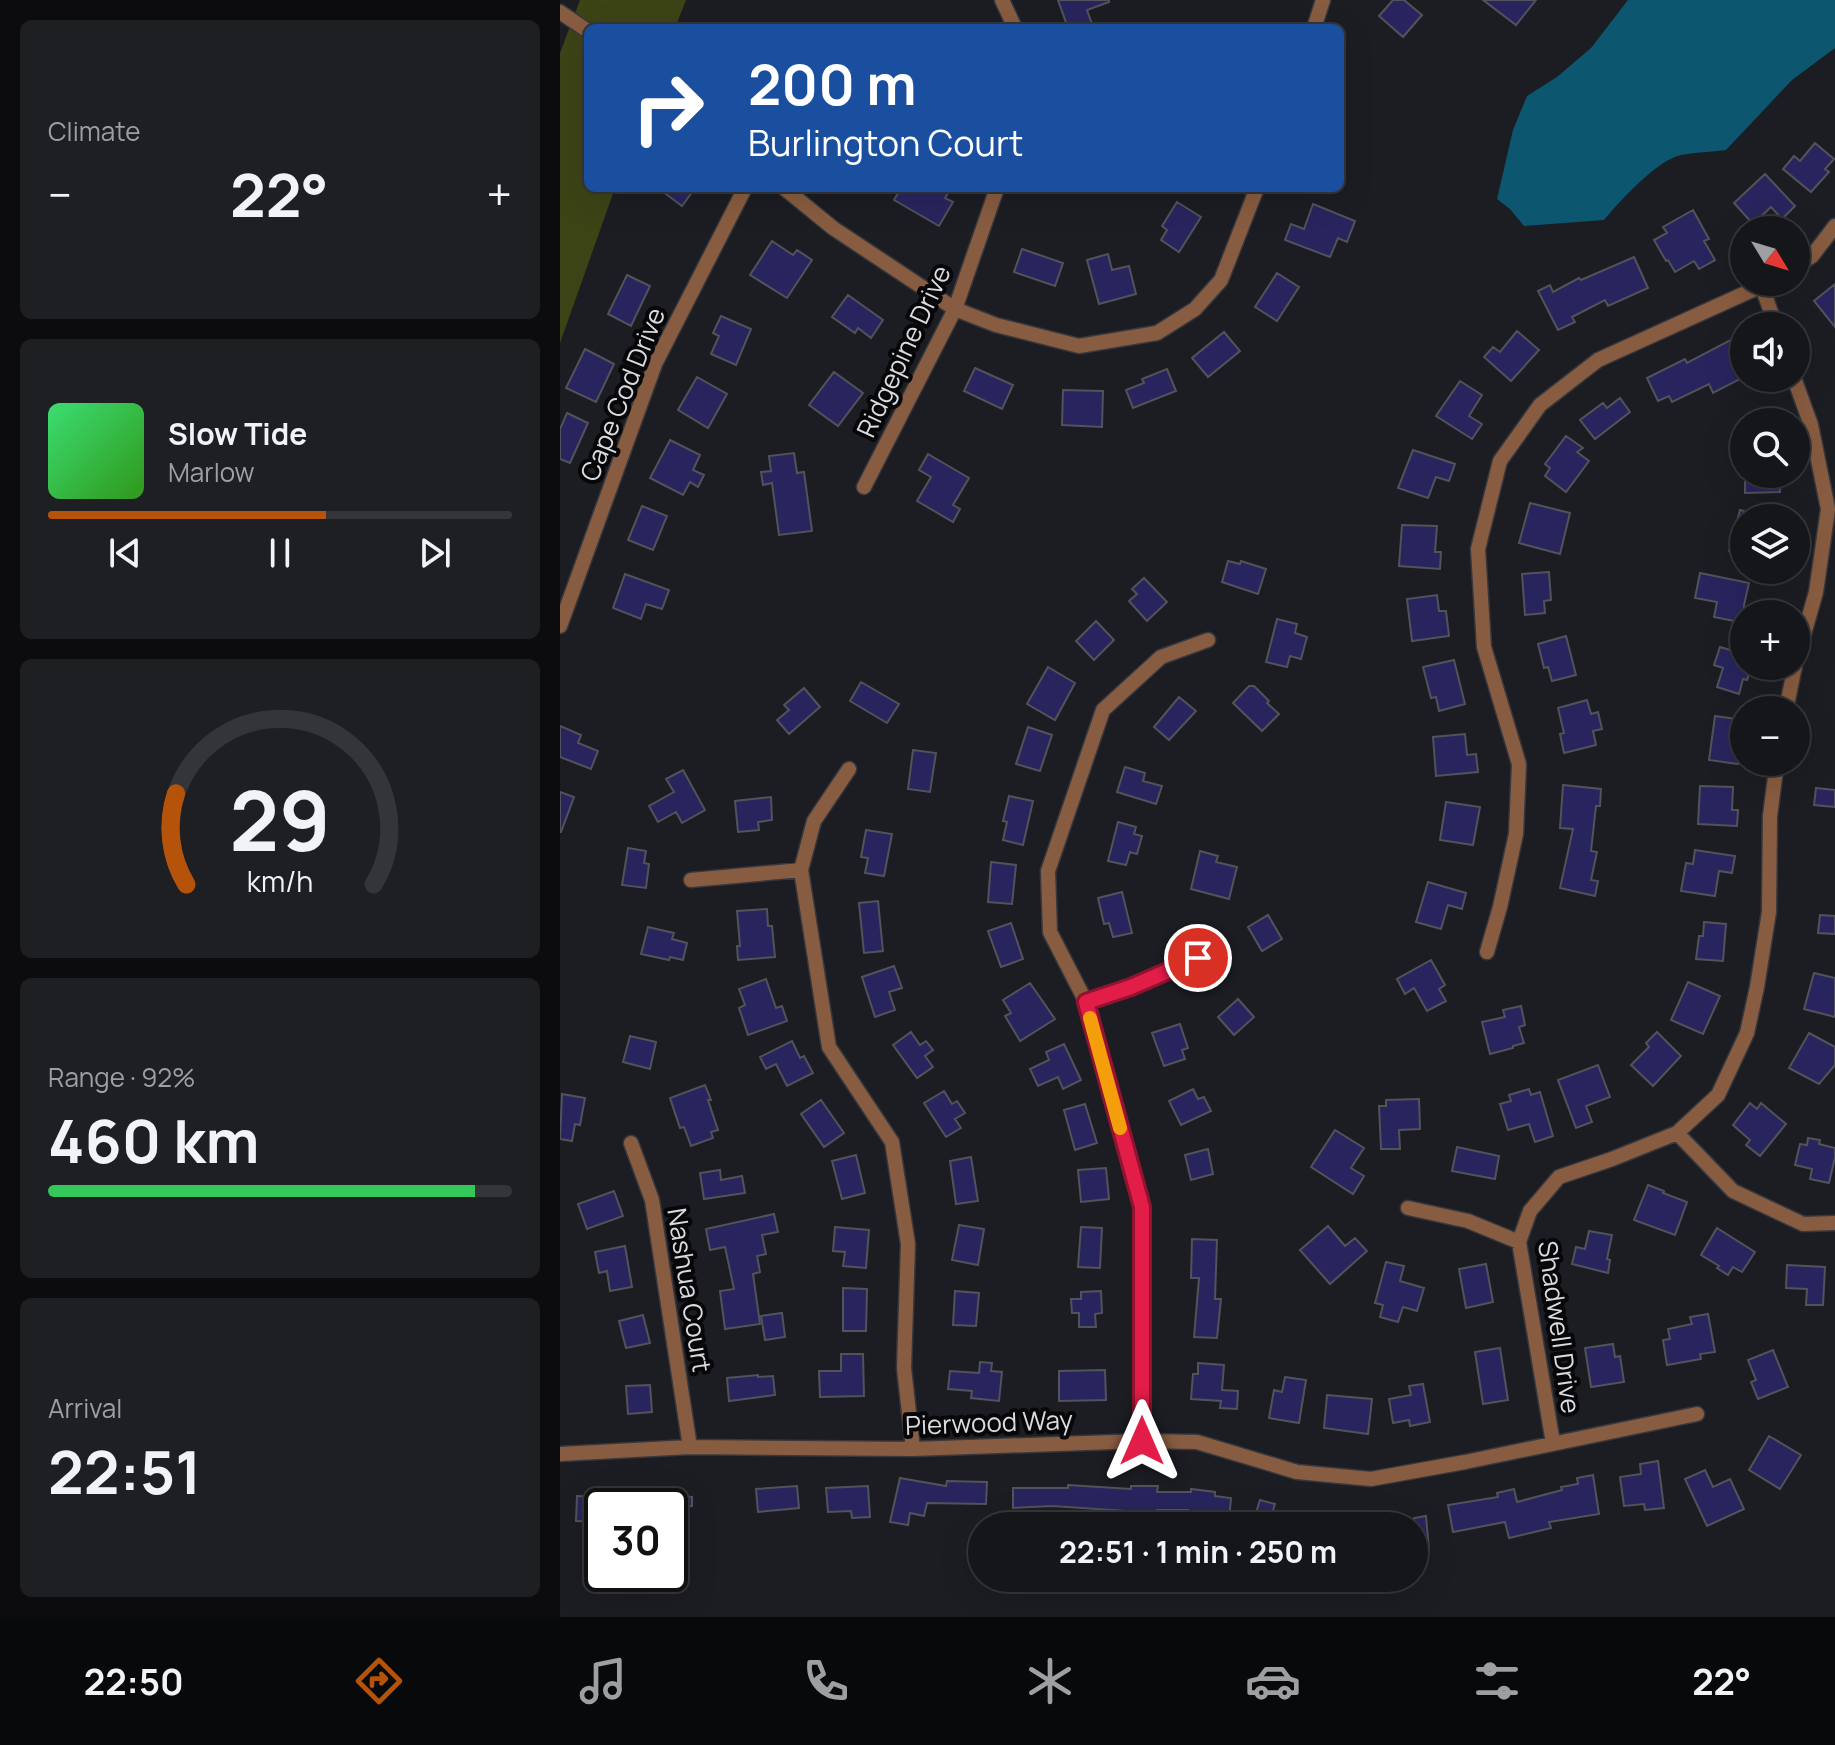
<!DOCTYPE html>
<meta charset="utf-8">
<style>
body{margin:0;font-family:Manrope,sans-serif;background:#1e1f23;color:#f1f3f6;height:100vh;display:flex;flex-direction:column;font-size:30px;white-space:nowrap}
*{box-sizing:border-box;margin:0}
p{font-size:26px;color:#9d9fa2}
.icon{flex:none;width:44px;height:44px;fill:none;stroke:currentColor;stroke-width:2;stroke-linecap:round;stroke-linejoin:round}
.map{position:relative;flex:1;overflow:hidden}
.sheet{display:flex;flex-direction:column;gap:20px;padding:20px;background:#0c0c0e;width:560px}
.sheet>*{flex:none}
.hud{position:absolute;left:24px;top:24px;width:760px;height:168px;border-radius:12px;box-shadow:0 8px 32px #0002,0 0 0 2px #343539;background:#1a4fa0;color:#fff;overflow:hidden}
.needle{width:52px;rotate:128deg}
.tools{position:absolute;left:1170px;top:216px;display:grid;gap:16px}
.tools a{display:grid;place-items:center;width:80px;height:80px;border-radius:50%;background:#15161a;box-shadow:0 8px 32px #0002,0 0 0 2px #343539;font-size:40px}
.speed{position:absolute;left:24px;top:1488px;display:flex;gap:16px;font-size:40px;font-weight:700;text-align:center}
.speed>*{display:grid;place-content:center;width:104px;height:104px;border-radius:50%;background:#15161a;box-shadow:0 8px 32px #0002,0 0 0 2px #343539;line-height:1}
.speed .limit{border:4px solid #111;border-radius:12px;background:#fff;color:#111}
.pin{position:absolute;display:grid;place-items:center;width:68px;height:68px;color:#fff;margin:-34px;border:4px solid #fff;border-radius:50%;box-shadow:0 2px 8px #0007}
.me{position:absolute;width:88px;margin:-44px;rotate:0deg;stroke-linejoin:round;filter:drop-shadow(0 0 6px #0008)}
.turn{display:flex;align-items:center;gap:28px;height:168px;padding:0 32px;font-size:36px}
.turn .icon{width:104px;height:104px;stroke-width:2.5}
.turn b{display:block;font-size:56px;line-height:68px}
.big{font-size:60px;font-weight:700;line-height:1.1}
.sheet .widget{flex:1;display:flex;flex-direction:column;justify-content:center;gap:12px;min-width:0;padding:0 28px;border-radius:12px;background:#1e1f23}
.sheet .dial{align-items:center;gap:0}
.dial svg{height:208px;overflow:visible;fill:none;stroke:#343539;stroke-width:7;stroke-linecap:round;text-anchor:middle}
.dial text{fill:#f1f3f6;stroke:none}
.song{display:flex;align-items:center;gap:24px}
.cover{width:96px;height:96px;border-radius:12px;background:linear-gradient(135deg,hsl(140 70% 55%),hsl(110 70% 35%))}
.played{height:8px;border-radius:4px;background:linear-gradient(90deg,#b45309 60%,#343539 60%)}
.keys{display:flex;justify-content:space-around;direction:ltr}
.heat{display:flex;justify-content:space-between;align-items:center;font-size:44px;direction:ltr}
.charge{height:12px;border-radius:6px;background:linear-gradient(90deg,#34c759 92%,#343539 0)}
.trip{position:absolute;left:408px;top:1512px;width:460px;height:80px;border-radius:40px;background:#15161a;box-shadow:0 8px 32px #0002,0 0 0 2px #343539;font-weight:700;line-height:80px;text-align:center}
.menu{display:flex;height:128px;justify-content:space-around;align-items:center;background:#08090a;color:#9d9fa2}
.menu .icon{width:56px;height:56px}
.menu .selected{color:#b45309}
.menu b{font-size:36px;color:#f1f3f6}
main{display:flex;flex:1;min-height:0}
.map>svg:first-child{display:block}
.green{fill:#3c4416}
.water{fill:#0c5670}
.building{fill:#28255e;stroke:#52525a;stroke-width:2}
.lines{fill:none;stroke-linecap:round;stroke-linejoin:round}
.street-casing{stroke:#37383d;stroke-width:17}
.street{stroke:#885c40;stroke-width:14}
.route-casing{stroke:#92132f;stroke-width:20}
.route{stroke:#e11d48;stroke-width:14}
.slow{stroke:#f59e0b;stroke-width:14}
.labels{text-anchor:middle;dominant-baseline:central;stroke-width:8;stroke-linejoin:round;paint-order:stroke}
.street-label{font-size:26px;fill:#dadbdf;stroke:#07070a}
</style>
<main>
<section class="sheet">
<div class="widget"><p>Climate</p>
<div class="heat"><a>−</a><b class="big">22°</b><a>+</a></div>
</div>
<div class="widget">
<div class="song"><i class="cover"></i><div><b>Slow Tide</b><p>Marlow</p></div></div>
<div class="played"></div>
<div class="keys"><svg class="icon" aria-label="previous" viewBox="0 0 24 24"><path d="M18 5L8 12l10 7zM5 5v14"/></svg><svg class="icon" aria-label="pause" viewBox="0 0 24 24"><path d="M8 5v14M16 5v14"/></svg><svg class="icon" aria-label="next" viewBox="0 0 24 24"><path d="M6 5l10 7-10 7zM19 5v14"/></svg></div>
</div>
<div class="widget dial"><svg viewBox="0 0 100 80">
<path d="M14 69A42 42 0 1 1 86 69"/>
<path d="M14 69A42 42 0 0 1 10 34" stroke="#b45309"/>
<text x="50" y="56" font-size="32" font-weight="700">29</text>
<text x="50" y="72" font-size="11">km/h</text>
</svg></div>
<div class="widget"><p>Range · 92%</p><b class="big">460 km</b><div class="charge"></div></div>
<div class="widget"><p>Arrival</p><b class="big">22:51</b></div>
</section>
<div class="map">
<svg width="1275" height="1617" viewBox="0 0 1275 1617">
<rect width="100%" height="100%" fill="#1c1d23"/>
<path class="green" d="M20,0H126L115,28H28V188H55L0,343V53Z"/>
<path class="water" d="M1068,0H1275V48L1232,80L1166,150C1151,152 1136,152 1121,155C1097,160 1060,201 1044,220L964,226L950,209L937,199L953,130L967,96L997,77L1031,48Z"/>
<path class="building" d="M498,0H549V2L527,10L532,24L522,28H508Z
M833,0H844L862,15L843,37L819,16Z
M923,0H976L956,25Z
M1255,143L1274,159L1265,169L1269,172L1251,192L1223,169L1234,156L1240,161Z
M1205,174L1235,206L1222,219L1211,207L1193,224L1174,203Z
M98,188H135L122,206Z
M341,188H391L385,198L393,202L379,226L334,200Z
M617,202L641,217L619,252L601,240L607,230L602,226Z
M753,204L795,221L787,242L778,238L770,257L725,240L731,224L744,229Z
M1133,210L1149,239L1144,241L1155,260L1139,269L1134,261L1115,272L1108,260L1106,261L1094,240L1107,233L1103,227Z
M212,241L233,255L237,250L252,260L227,298L190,275Z
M462,249L503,263L495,286L454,272Z
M548,254L552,270L569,266L576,294L539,304L527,260Z
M1074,257L1088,288L1048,306L1045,300L1012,317L1015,322L998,330L978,291L990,285L993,292L1019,278L1021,280Z
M717,273L739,287L717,321L695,307Z
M67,275L90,286L71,326L48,314Z
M1275,284V327L1254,301Z
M288,295L323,320L311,338L298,328L295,333L272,317Z
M161,316L191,329L176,365L151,354L159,336L153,333Z
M957,331L979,350L951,381L924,357L933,347L940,352Z
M664,332L680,351L648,377L632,358Z
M1180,335L1184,343V377L1153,393L1149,384L1112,402L1109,396L1098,401L1087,378L1125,359L1127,363Z
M25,349L54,364L36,402L6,388Z
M415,368L453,385L442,409L404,391Z
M607,369L616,391L573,408L566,390L584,383L582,379Z
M274,372L303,393L278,426L249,405Z
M137,377L167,394L148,428L118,410Z
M900,381L922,395L909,416L922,424L912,439L876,416Z
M503,390L543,391L542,427L502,425Z
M1060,398L1070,412L1035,439L1020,420L1043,403L1047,408Z
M7,413L28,423L10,463L0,459V429Z
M1006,436L1023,448L1017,452L1029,461L1006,492L985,476L990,468L985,464Z
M110,440L140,455L133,470L144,475L138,487L130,482L123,495L90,478Z
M853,450L895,464L889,481L876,477L868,498L838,488Z
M234,453L237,473L244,472L252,531L219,535L212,483L203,485L201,472L211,471L209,456Z
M368,454L409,478L393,505L400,509L393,522L357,501L371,477L359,470Z
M1185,474H1219L1220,492L1185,493Z
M970,503L1010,513L1000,554L959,543Z
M82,506L107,516L93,550L68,540Z
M1180,510L1184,511V554L1169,551Z
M842,525L877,526L875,552H881L880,569L839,566Z
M668,561L680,564L681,561L706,569L698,594L662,582Z
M989,572L991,600L984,601L985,613L965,615L962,574Z
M1140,573L1189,583L1184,605V623L1154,617L1157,602L1135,598Z
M65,574L109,590L102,609L86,604L81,619L53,608Z
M584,578L607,602L587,621L569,601L577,594L572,589Z
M877,595L879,611H886L889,636L852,641L847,599Z
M717,619L737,624L735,633L747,637L741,659L730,656L727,667L706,662Z
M536,621L554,640L534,660L516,641Z
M1006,636L1016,675L992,681L988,667L984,668L978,644Z
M1160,647L1184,654V666H1192L1187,680L1183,679L1179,694L1157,687L1163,668L1154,665Z
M894,660L905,704L879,711L876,697L871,698L863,667Z
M488,667L515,683L495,720L467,704Z
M301,682L339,704L327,723L290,701Z
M689,686H694L709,701L707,703L719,714L702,731L673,703Z
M244,688L260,707L229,734L217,720L229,710L224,705Z
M619,697L636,711L609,740L594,727Z
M1027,700L1031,714L1038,712L1042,729L1033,731L1036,745L1004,753L1000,734L1004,733L998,708Z
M1155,716L1184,720L1178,764L1149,760Z
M0,726L21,735L18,743L38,751L31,769L0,757Z
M468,727L492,735L480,771L456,764Z
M905,734L907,755L916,754L918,772L876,776L873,737Z
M353,750L376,753L370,792L348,789Z
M565,767L585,773L583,781L602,786L596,804L557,792Z
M123,770L145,810L122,823L116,812L98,822L89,806L114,792L106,779Z
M1003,785L1041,789L1040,806H1036L1031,851L1037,852L1031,880L1038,881L1035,896L1000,888L1013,829L1000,828Z
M1140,786L1173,787L1172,810H1178L1177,826L1138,824Z
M1256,788L1275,790V807L1254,805Z
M0,792L14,797L1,832H0Z
M449,796L473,801L463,845L443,840L447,822L443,821Z
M211,797L212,820L198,822L199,830L178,832L175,801Z
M886,802L920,807L913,845L880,840Z
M558,822L576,827L574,834L582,836L577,854L570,852L566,865L548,861Z
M306,830L332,834L324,876L305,873L308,858L301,857Z
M68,848L86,851L84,863L89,864L86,888L62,885Z
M1135,850L1175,856L1172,873L1159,871L1155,896L1121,891L1126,863L1133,864Z
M640,851L658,856L656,862L677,867L669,899L631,889Z
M431,862L456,865L452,904L428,902Z
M868,882L906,893L902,909L888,905L881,929L856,922Z
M562,892L572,933L553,937L549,923L544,924L538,898Z
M318,901L323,951L304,953L299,903Z
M207,909L208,926H212L215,957L178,960L177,946H180L177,911Z
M708,915L722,939L702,951L688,927Z
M1260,915L1275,916V934L1258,933Z
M1144,922L1166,924L1163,961L1136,959L1139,936H1143Z
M451,923L463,959L441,967L428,931Z
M88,927L114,933L112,939L127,943L123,960L110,957L109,960L81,954Z
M871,960L885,985L879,989L886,1001L867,1011L854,988L845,994L837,979Z
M334,966L342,988L329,992L335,1010L315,1017L302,977Z
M1254,973L1275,978V1017L1244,1009Z
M206,979L216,1008L222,1006L227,1021L188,1035L179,1008L185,1005L179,989Z
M1128,982L1160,996L1143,1034L1111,1020Z
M470,983L495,1019L460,1041L445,1016L451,1013L443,1000Z
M678,999L694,1017L674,1035L658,1017Z
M961,1006L965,1025L959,1027L964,1043L953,1046V1048L930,1054L922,1022L945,1017L943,1010Z
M620,1024L628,1048L622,1050L625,1059L604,1066L592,1033Z
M351,1032L360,1045L366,1041L373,1050L365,1056L373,1067L357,1078L333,1045Z
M1097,1032L1121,1056L1093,1086L1071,1065L1089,1047L1086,1043Z
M1249,1033L1275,1047V1065L1259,1084L1229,1068Z
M70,1036L96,1042L90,1069L63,1062Z
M232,1041L240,1058L244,1056L253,1073L227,1086L216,1064L206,1069L200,1057Z
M504,1044L521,1080L503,1089L498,1077L478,1086L470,1069L489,1060L486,1052Z
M1038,1065L1050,1097L1026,1106L1032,1122L1016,1128L998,1080Z
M145,1085L151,1100H148L158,1130L151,1132L153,1138L131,1146L124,1127L120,1128L110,1098Z
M633,1089L638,1099L644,1097L651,1111L621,1125L609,1101Z
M969,1089L971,1095L980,1092L993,1136L975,1142L969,1124L948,1130L940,1104L951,1101L949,1095Z
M384,1091L392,1104L397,1101L405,1113L395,1119L401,1128L386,1137L364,1103Z
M2,1094L25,1098L20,1125L15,1124L12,1141L0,1139Z
M859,1099L860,1129L839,1130L840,1149H821L819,1106H826V1100Z
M261,1100L284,1133L264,1147L241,1114Z
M1190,1103L1197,1109L1201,1103L1226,1124L1200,1156L1186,1145L1190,1140L1173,1125Z
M525,1104L537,1143L515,1150L504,1110Z
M775,1130L804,1148L791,1168L804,1176L793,1194L751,1167Z
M1248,1138L1260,1140L1259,1144L1275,1148V1157L1269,1183L1250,1179L1252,1169L1235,1165L1240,1144L1247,1145Z
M897,1147L939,1156L935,1179L892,1171Z
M648,1149L653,1174L631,1180L625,1155Z
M296,1155L305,1193L282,1199L272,1161Z
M411,1157L418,1201L396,1204L390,1161Z
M546,1168L549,1199L521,1202L518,1170Z
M160,1170L161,1180L182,1176L185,1193L144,1199L140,1173Z
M1088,1185L1104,1191L1103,1193L1127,1202L1115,1235L1074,1220Z
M54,1191L63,1216L27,1229L18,1204Z
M214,1214L218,1232L202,1235L206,1254L197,1256L200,1272L193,1274L200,1324L165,1329L160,1291L174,1289L165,1247L150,1250L146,1229Z
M399,1225L424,1229L418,1265L392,1260Z
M768,1226L785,1246L795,1238L807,1251L770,1284L740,1250Z
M275,1227L309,1230L306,1268L283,1266L285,1252L273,1251Z
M521,1227L542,1228L540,1268L518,1267Z
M1157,1228L1195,1252L1182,1272L1173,1267L1168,1275L1157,1268L1159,1266L1141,1255Z
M1029,1231L1052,1235L1047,1259L1050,1260L1048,1273L1012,1264L1016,1247L1025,1249Z
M632,1239L657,1240L655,1299H661L657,1338L634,1337L639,1278H631Z
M65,1246L72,1287L50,1291L47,1271L39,1273L35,1252Z
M826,1262L844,1266L840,1281L864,1288L857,1311L843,1307L838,1322L820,1317L823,1305L815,1303Z
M926,1264L933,1302L906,1308L899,1269Z
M1227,1265L1265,1267L1263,1305H1246L1247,1289L1226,1288Z
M283,1288L307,1289L306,1331H283Z
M395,1291L419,1293L416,1326L393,1325Z
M541,1291L542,1313L535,1314L536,1327H519V1313H512L511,1299H521V1292Z
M222,1313L225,1337L205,1340L201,1316Z
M1148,1314L1155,1352L1140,1354L1141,1359L1107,1365L1103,1340L1110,1339L1108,1329L1132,1324L1130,1317Z
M83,1315L90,1343L66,1348L59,1321Z
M1053,1344L1055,1357L1060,1356L1064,1382L1031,1387L1025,1348Z
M940,1348L948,1400L923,1404L915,1352Z
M1213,1350L1228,1387L1198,1399L1191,1382L1196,1380L1188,1360Z
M281,1354H303L304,1396L260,1397L259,1371H281Z
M420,1362L432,1363L431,1371L442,1372L439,1401L411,1398L412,1391L388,1389L390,1371L419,1373Z
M638,1363L664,1365L662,1390L678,1391L677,1409L660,1408L661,1401L631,1399L633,1374H638Z
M545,1370L546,1400L499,1401V1371Z
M198,1375V1377L213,1376L215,1395L169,1401L167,1378Z
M725,1377L746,1380L739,1423L709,1418L714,1390L722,1392Z
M863,1384L870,1422L850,1426L849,1420L833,1423L829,1399L851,1395L849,1386Z
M90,1385L92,1412L68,1414L66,1386Z
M767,1395L812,1399L808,1434L764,1428Z
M1209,1436L1241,1455L1220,1489L1189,1470Z
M1098,1461L1104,1508L1085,1510L1084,1504L1064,1506L1060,1477L1081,1474L1080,1464Z
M1145,1470L1153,1487L1170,1479L1184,1509L1147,1526L1125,1479Z
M1033,1475L1039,1514L989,1522L991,1528L949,1538L945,1522L893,1532L888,1505L938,1497L937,1493L954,1489L957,1502L1002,1490L1001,1487L1018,1484L1017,1478Z
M340,1478L386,1486L387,1481L427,1482L426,1504L367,1503L364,1516L350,1513L348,1525L330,1522Z
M508,1485L571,1489V1486H598L597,1492H631V1489L655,1492V1496L671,1498L669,1520L641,1516L640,1525L627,1523L628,1510H597L596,1513L492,1506L453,1508V1488H508Z
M237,1486L239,1508L198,1512L196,1489Z
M308,1486L310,1517L292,1518L291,1511L268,1512L266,1488Z
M83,1494L132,1497V1506H82Z
M17,1496L42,1497V1522L16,1521Z
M700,1500L715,1504L708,1526H692Z
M866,1516L869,1549L854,1550V1518Z"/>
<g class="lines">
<g class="street-casing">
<path id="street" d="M442,0L455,28
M0,12L28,31
M754,28L763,0
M224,188L273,228L395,309L436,325L519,346L597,333L635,309L661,280L697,188
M1236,266L1252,256L1275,226
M1202,287L1216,326
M1234,378L1251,425L1268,509L1256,592L1236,662
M304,487L395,309L437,188
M0,626L95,364L185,188
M1226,710L1235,666
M289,769L254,821L241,870L269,1047L332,1142L348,1244L344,1368L353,1449
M131,880L241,870
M927,952L940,907L956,834L959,764L924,647L918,549L940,461L980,405L1038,360L1210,282
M526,1002L571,987L638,958
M1117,1133L1173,1191L1243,1224L1275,1223
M71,1143L92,1200L130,1447
M848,1208L908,1221L959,1242
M582,1441V1207L526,1002L490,932L488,871L543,710L601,657L648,640
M993,1443L959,1242L970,1211L999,1177L1052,1159L1117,1133L1158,1095L1187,1033L1197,987L1209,912L1210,816L1217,762
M0,1454L130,1447L353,1449L582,1441L637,1442L737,1472L811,1479L905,1462L1137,1414"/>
</g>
<use href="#street" class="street"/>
</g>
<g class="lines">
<g class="route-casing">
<path id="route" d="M582,1441V1207L526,1002L571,987L638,958"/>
</g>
<use href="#route" class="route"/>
<path class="slow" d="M530,1018L560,1128"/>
</g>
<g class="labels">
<g class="street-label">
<text transform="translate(343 351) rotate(-65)">Ridgepine Drive</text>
<text transform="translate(62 394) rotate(-68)">Cape Cod Drive</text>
<text transform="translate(130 1290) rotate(81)">Nashua Court</text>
<text transform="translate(1000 1327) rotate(82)">Shadwell Drive</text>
<text transform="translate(429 1422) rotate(-2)">Pierwood Way</text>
</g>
</g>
</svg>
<div class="tools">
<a><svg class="needle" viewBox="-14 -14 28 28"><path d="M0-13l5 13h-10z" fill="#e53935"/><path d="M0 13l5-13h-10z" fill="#9d9fa2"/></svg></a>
<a><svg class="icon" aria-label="sound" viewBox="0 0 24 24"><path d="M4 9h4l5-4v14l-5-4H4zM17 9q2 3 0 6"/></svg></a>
<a><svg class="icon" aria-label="search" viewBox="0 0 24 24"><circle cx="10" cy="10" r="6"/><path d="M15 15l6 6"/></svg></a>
<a><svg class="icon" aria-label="layers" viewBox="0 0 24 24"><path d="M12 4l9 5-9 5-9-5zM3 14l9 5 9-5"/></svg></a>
<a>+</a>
<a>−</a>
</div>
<div class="speed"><div class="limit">30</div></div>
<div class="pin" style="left:638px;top:958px;background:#d93025"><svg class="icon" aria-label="arrive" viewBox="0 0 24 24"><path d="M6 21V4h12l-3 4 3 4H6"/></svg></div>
<svg class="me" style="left:582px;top:1441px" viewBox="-20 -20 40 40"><path d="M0-17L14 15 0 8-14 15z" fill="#e11d48" stroke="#fff" stroke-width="4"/></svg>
<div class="trip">22:51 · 1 min · 250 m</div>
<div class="hud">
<div class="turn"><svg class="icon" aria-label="right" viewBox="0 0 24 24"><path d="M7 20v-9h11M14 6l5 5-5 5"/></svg><div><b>200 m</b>Burlington Court</div></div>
</div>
</div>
</main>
<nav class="menu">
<b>22:50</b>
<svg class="icon selected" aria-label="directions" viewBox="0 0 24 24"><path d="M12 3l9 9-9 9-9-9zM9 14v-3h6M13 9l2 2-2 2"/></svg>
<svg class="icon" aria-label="music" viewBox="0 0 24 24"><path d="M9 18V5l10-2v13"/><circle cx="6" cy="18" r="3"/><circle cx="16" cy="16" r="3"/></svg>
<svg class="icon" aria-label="phone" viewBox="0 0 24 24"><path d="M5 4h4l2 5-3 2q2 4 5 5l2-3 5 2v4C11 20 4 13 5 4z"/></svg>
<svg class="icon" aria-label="climate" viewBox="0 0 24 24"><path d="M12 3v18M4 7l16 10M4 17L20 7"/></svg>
<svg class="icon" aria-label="car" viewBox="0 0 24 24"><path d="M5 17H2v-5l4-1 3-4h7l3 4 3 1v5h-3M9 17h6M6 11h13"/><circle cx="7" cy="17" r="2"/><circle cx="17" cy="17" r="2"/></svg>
<svg class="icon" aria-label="filters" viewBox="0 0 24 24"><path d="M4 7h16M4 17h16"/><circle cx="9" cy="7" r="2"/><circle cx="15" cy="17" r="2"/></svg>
<b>22°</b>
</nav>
